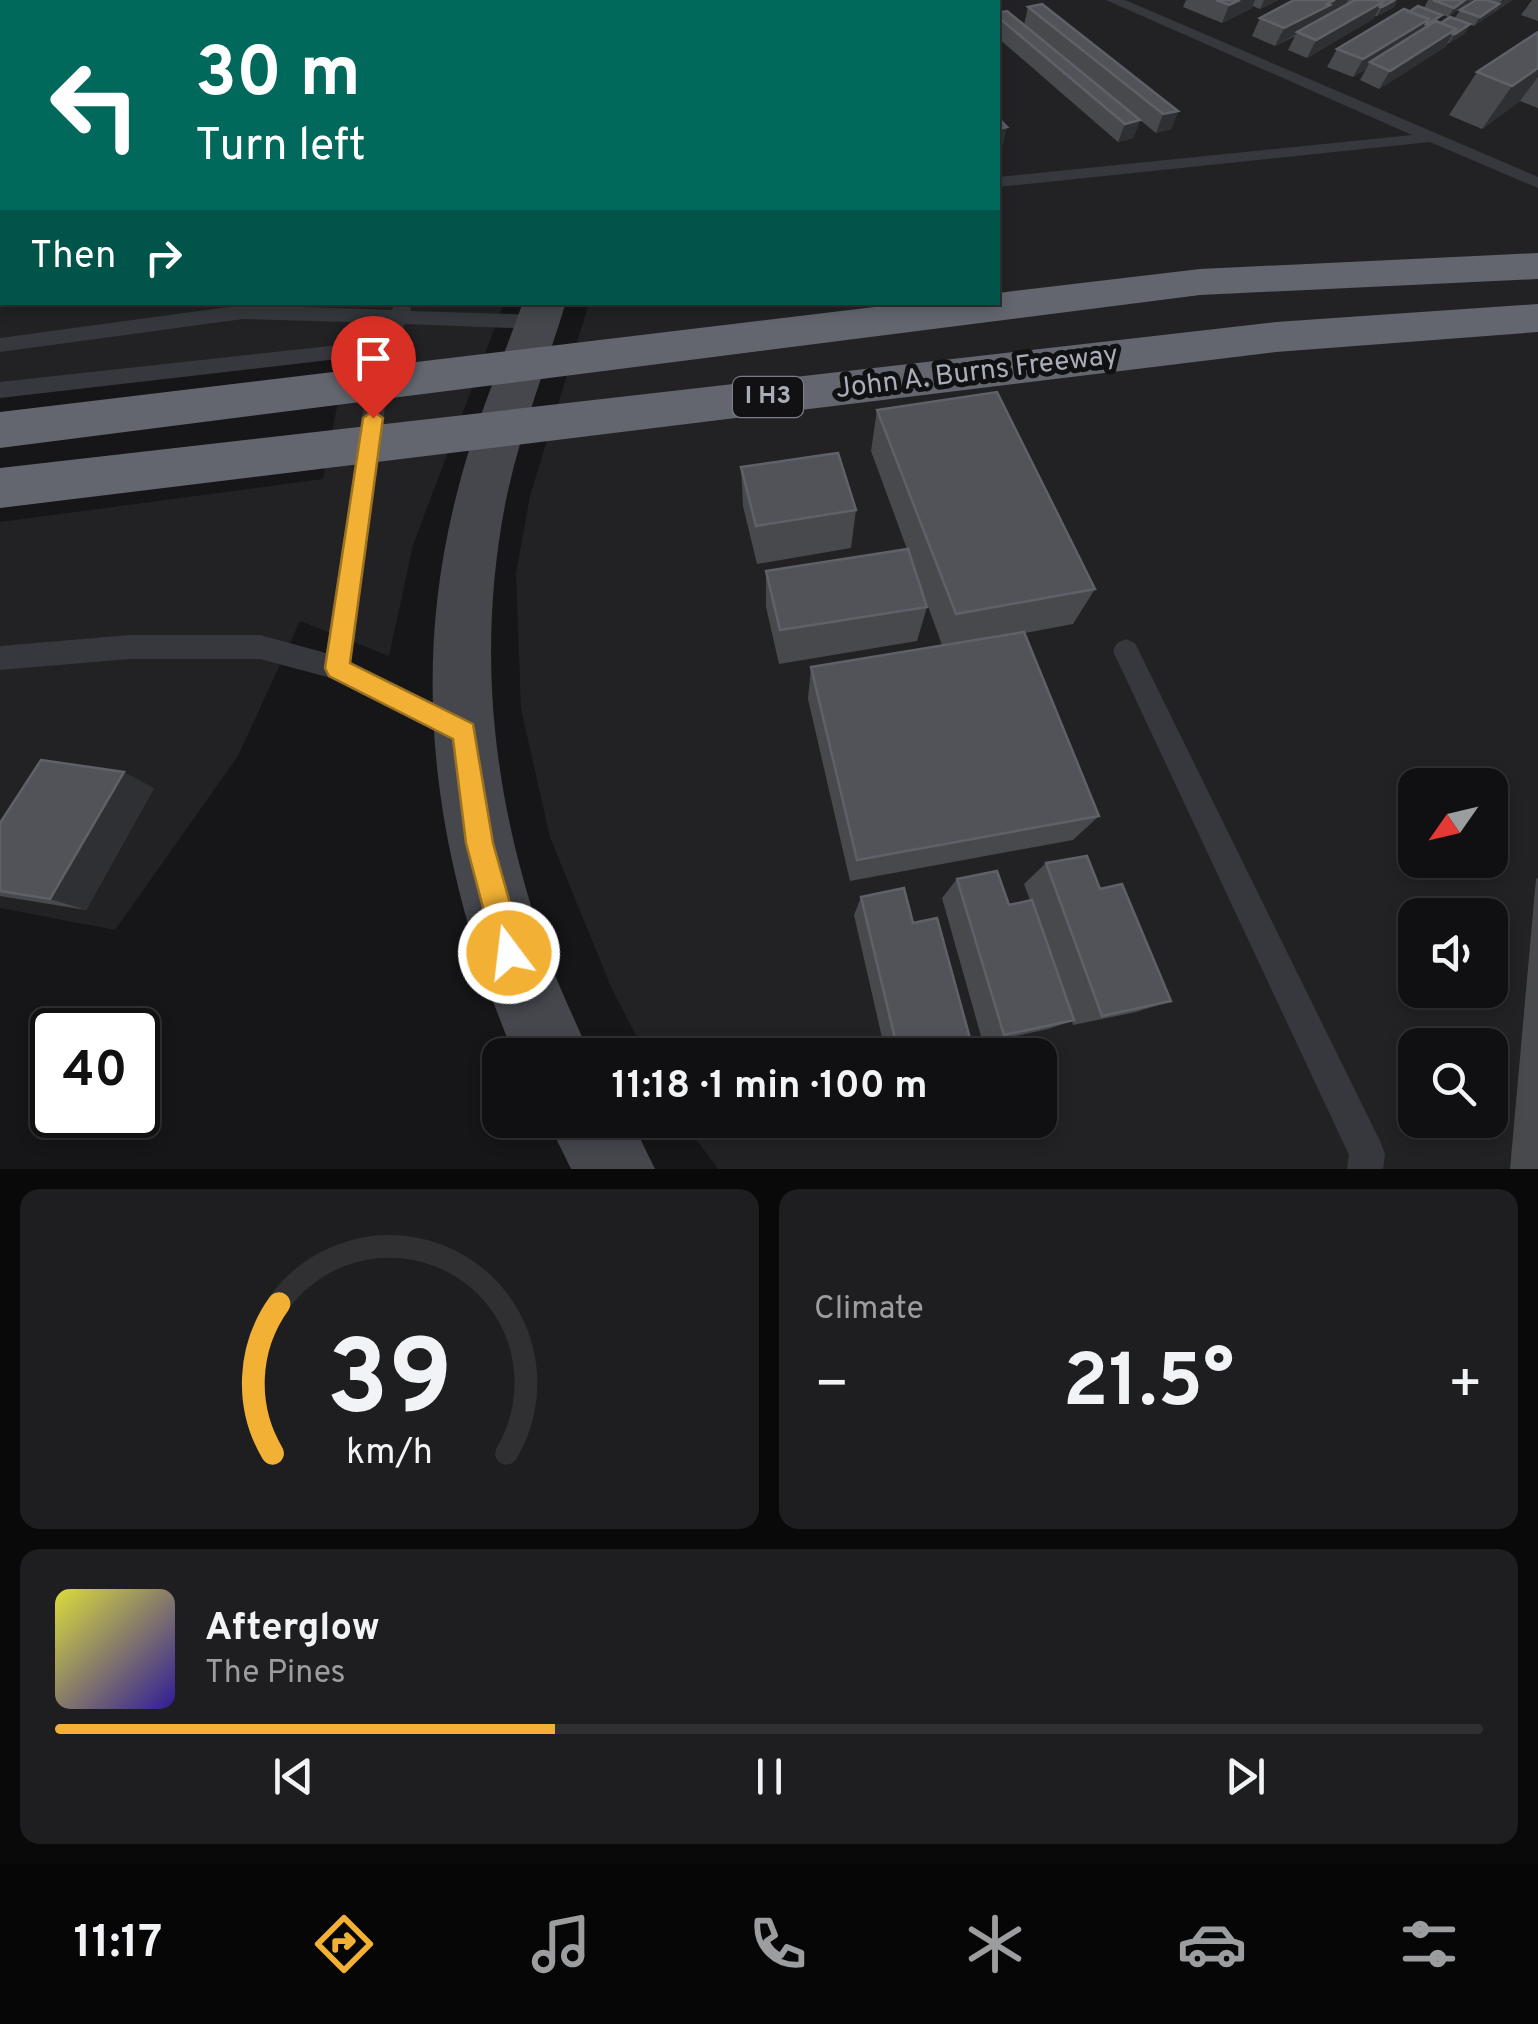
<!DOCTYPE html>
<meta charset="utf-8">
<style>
body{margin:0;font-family:Overpass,sans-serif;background:#1e1e20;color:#f1f3f6;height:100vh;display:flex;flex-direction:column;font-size:38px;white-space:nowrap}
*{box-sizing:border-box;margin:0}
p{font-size:32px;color:#9c9d9f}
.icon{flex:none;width:55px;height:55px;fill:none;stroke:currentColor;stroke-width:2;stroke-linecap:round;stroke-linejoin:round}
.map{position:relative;height:1169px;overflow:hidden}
.sheet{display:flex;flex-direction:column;gap:20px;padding:20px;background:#09090a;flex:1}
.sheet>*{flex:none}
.guide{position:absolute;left:0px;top:0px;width:1000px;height:305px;box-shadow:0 5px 15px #0003,0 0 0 2px #303032;background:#00695c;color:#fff;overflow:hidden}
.needle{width:65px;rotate:236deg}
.controls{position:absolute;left:1398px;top:768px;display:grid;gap:20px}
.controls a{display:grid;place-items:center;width:110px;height:110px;border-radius:20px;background:#101012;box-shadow:0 5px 15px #0003,0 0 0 2px #303032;font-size:50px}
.speed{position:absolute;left:30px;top:1008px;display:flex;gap:20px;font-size:50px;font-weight:700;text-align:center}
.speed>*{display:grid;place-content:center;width:130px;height:130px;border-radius:50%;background:#101012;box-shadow:0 5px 15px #0003,0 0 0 2px #303032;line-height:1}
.speed .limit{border:5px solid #111;border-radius:15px;background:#fff;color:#111}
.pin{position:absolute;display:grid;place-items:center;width:85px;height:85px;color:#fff;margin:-102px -42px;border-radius:50% 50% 50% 0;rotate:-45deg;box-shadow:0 0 10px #0007}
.pin .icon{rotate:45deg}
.me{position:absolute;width:110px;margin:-55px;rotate:345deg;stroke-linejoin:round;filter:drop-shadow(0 0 8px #0008)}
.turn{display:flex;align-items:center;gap:35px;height:210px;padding:0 30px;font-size:45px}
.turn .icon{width:130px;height:130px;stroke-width:2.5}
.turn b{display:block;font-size:70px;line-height:85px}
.then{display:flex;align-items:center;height:95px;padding:0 30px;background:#0003;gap:20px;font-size:38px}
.big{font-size:75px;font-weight:700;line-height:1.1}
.sheet .widget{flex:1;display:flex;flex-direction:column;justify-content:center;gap:15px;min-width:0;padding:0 35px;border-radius:20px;background:#1e1e20}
.sheet .dial{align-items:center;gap:0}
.dial svg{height:260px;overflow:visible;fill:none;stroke:#303032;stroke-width:7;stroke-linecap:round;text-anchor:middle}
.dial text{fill:#f1f3f6;stroke:none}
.song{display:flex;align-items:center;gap:30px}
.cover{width:120px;height:120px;border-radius:15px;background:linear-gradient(135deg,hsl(60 70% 55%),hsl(250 70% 35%))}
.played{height:10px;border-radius:5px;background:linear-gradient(90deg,#f2b134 35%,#303032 35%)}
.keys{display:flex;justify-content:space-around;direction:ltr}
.heat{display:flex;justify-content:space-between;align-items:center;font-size:55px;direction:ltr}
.sheet .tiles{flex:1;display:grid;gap:20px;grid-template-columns:1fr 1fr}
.widget:last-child{grid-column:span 2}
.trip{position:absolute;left:482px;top:1038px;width:575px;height:100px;border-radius:20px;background:#101012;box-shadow:0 5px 15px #0003,0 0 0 2px #303032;font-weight:700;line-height:100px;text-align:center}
.tab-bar{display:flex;height:160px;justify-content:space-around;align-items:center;background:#060607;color:#9c9d9f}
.tab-bar .icon{width:70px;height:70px}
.tab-bar .current{color:#f2b134}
.tab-bar b{font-size:45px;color:#f1f3f6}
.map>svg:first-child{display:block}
.built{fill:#222225;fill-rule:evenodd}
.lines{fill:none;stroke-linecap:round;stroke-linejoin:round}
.lane{fill:#37383d;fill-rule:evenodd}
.secondary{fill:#45474d;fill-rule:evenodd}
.highway{fill:#63666e;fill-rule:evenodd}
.wall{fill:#47494d}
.shaded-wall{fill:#2f3033}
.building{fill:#525359;stroke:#5f6168;stroke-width:2.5}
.route{fill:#f2b134;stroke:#9d7322;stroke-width:2.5}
.labels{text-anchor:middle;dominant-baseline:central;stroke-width:10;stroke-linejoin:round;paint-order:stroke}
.shield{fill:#111113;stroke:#7b7e86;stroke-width:2.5}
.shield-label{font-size:25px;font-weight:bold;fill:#a8adb8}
.street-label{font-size:28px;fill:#a8adb8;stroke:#111113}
</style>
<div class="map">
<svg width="1538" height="1169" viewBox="0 0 1538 1169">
<rect width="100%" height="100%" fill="#161618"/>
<path class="built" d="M0,0L540,2H2V302L504,303L413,545L389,656L300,621L238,756L115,930L0,908V522L323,479L347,355L0,398Z
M599,0H1538V1169H718L682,1120H1040V1055H646L611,987L550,837L521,709L516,573L530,496L589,303L998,302V2ZM1415,785H1490V860H1415ZM1415,915H1490V990H1415ZM1415,1045H1490V1120H1415Z"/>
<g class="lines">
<path class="lane" d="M418,0H432L434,2H420Z
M502,0H516L517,2H504Z
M1106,0H1125L1538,177V188L1430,142L998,187V177L1412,135Z
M396,302H410L411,311L539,315L549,322L539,329L405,324L393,347L351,662L475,723L479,732L475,741L465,745L455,741L331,678L260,659H130L0,670V646L130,635H260L326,653L372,355L0,398V382L376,341L385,323L243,319L0,352V338L243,305L392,310Z
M1126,639L1135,643L1380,1141L1385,1154L1383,1169H1347L1349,1155L1113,651L1117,643Z"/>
<path class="secondary" d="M550,0H580L581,2H551Z
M523,302H566C546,368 520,432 506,500C475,657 494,806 548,957C560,990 576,1022 590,1055H514C439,873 407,690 456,497C472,430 500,367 523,302Z
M547,1120H631L655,1169H571Z"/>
<path class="highway" d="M1538,253V279L1200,295L0,448V412L916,302H998V293L1200,269Z
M1538,304V332L1276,352L0,508V468L1276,322Z"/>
</g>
<path class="wall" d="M1186,0H1278L1260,9L1253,6L1252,8L1222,23L1183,7Z
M1294,0H1397L1394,7L1377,16H1375L1373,19L1307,58L1288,50L1295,36L1275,46L1252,36L1260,18Z
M1428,0H1472L1448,17L1424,8Z
M1475,0H1512L1474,26L1454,19L1460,10Z
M1532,0H1538V21L1521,15Z
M1028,7L1178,111L1171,129L1156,133L1024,25Z
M1404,9L1438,22L1470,24L1464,34L1449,43H1448L1445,47L1379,89L1360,80L1366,69L1353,77L1327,67L1337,49Z
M998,13L1140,120L1133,138L1118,142L998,38Z
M1538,32V108L1520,101L1482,129L1449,115L1477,72Z
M877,410L1095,589L1073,624L1025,633L1099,816L1073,840L850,881L808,699L811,667L942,645L920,584L927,607L917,641L779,664L766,607V571L907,549L871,451Z
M741,467L856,510L851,548L757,564L743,506Z
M154,788L86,910L0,896V823Z
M1046,863L1100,889L1171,1001L1136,1012L1073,1025L1072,1021L1048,1029L983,1043L942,898L957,879L1009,905L1030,900L1024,884Z
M1538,878V1169H1510L1536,879Z
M861,897L913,923L971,1042L954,1049L927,1055H886L854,915Z"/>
<path class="shaded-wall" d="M1240,0H1255L1252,8L1222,23L1229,5Z
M1264,0H1278L1260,9Z
M1335,0H1348L1345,7L1275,46L1284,28Z
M1395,0H1397L1394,7L1377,16L1382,7Z
M1465,0H1470L1467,4L1448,17L1454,8Z
M1502,0H1512L1495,11Z
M1383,2L1373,19L1307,58L1316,40Z
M1499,4L1493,13L1474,26L1480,17Z
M1429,19L1418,37L1370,62L1366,69L1353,77L1363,59Z
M1470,24L1464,34L1449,43L1455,34Z
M1456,29L1445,47L1379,89L1390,71Z
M1538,68V77L1520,101L1482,129L1512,86Z
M1178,111L1171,129L1156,133L1163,114Z
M1140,120L1133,138L1118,142L1125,124Z
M1007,127L1003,145L998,146V129Z
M0,203L2,206V226L0,228Z
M124,772L154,788L86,910L50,899Z"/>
<path class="building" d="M1216,0H1240L1229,5Z
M1294,0H1335L1327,4L1330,5L1284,28L1260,18Z
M1355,0H1378L1383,2L1316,40L1297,32Z
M1378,0H1395L1382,7H1380L1383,2Z
M1433,0H1465L1454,8Z
M1476,0H1487L1499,4L1480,17L1460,10Z
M1042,4L1178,111L1163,114L1028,7Z
M1418,6L1442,15L1428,24H1426L1429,19L1409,12Z
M1404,9L1429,19L1363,59L1337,49Z
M1007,11L1140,120L1125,124L998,17V13Z
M1450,17L1470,24L1455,34H1453L1456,29L1441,23Z
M1436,21L1456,29L1390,71L1370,62Z
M1538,32V68L1512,86L1477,72Z
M998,118L1007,127L998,129Z
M997,392L1095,589L956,614L877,410Z
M838,453L856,510L756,526L741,467Z
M908,549L927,607L780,630L766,571Z
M1024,632L1099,816L857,860L811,667Z
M41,760L124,772L50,899L0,891V823Z
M1087,856L1100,889L1122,884L1171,1001L1102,1016L1046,863Z
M997,871L1009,905L1032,900L1074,1020L1004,1035L957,879Z
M904,888L913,923L937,918L971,1042L910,1055H899L861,897Z"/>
<path class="route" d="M373,411L383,418L350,663L473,724L493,843L524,953L520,963L509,968L499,963L495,953L466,843L453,739L329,676L325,668L363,418Z"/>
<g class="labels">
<rect class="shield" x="733" y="377" width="70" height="40" rx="8"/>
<g class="shield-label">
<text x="768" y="397">I H3</text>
</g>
<g class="street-label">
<text transform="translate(977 373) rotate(-7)">John A. Burns Freeway</text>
</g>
</g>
</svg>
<div class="controls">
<a><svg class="needle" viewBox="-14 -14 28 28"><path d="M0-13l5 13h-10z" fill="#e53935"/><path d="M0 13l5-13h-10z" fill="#9c9d9f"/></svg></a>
<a><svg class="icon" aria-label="sound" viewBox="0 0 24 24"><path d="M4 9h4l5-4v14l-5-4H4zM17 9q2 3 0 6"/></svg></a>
<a><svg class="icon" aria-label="search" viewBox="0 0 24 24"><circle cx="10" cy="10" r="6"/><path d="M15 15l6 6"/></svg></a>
</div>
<div class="speed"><div class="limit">40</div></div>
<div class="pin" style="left:373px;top:418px;background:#d93025"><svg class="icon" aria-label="arrive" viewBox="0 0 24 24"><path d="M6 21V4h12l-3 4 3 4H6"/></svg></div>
<svg class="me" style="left:509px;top:953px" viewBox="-20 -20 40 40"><circle r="17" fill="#f2b134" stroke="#fff" stroke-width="3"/><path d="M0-11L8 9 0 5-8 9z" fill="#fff"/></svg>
<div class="trip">11:18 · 1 min · 100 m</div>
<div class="guide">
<div class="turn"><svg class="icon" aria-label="left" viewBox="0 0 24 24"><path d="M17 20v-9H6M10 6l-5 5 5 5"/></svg><div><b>30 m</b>Turn left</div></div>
<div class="then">Then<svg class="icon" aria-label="right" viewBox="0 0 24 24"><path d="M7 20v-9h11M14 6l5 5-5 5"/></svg></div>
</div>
</div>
<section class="sheet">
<div class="tiles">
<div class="widget dial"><svg viewBox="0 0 100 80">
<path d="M14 69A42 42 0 1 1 86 69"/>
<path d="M14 69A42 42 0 0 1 16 23" stroke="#f2b134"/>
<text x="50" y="56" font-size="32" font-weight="700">39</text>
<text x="50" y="72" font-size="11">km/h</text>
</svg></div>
<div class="widget"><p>Climate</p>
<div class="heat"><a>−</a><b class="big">21.5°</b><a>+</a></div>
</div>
<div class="widget">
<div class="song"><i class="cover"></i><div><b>Afterglow</b><p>The Pines</p></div></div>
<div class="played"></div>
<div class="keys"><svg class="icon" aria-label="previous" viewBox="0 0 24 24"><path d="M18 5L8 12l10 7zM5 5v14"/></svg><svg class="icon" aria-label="pause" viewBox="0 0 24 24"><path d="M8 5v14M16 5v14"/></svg><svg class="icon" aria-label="next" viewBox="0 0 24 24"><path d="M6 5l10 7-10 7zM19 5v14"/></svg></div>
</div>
</div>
</section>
<nav class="tab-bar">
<b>11:17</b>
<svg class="icon current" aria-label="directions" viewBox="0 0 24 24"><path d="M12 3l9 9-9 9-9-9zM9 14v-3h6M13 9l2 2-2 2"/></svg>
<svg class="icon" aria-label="music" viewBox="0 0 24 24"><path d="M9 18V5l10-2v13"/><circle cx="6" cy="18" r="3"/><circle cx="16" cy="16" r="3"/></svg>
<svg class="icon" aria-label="phone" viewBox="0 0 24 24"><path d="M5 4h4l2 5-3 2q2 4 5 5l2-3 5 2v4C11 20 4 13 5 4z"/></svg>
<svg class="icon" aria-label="climate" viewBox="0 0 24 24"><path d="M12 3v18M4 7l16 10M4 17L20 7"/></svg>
<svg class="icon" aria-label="car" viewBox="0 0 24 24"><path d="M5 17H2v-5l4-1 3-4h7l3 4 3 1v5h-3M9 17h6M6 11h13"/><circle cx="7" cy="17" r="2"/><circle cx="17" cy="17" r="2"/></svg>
<svg class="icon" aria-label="filters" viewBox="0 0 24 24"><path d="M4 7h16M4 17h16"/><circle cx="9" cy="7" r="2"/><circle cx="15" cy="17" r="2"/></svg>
</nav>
